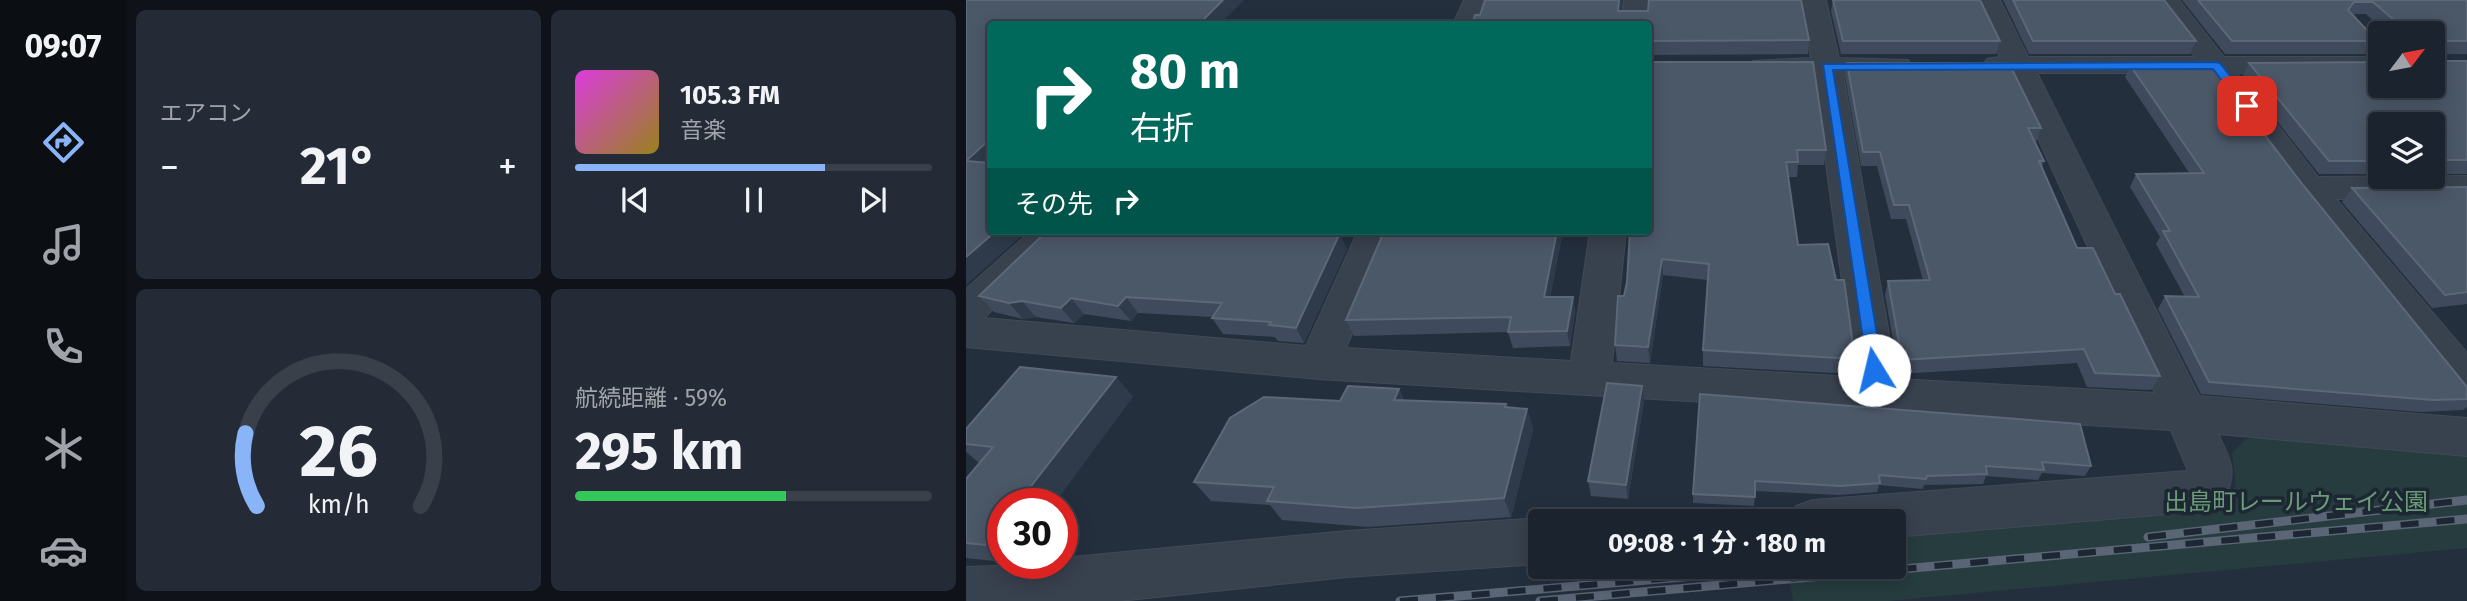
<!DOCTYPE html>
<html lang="ja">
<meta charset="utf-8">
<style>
body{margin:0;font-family:"Fira Sans","Noto Sans JP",sans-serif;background:#242b36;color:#f1f3f6;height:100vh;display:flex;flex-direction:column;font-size:26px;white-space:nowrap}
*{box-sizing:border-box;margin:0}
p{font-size:23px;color:#a0a4aa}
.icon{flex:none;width:38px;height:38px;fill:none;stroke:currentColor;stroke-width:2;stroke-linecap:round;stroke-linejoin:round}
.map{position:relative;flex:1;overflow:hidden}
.panel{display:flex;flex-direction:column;gap:10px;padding:10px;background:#0f1319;width:840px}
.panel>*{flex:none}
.guide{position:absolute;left:21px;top:21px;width:665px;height:214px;border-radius:7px;box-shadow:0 4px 18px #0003,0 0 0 2px #39404a;background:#00695c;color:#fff;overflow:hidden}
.needle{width:46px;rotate:58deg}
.controls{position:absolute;left:1402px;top:21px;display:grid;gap:14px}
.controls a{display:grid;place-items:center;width:77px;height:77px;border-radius:7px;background:#1b232e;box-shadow:0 4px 18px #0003,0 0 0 2px #39404a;font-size:35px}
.speed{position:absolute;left:21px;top:488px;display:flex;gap:14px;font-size:35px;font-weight:700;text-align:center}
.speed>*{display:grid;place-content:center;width:91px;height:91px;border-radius:50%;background:#1b232e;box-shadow:0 4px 18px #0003,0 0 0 2px #39404a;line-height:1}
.speed .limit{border:10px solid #d22;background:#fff;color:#111}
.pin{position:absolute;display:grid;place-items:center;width:60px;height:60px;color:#fff;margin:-30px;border-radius:14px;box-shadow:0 4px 10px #0006}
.me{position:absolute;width:77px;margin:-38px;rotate:351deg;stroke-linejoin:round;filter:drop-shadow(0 0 5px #0008)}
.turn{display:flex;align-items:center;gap:24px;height:147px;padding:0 28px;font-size:32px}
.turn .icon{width:91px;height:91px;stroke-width:2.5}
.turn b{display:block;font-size:49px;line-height:60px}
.then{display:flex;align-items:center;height:66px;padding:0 28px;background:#0003;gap:14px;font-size:26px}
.big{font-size:52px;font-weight:700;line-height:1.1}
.panel .widget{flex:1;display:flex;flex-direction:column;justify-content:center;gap:10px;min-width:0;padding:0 24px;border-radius:10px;background:#242b36}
.panel .dial{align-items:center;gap:0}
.dial svg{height:182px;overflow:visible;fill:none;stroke:#39404a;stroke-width:7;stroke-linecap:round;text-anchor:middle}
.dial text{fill:#f1f3f6;stroke:none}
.song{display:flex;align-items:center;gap:21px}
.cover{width:84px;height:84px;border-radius:10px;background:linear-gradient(135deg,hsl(300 70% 55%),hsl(50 70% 35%))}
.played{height:7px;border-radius:4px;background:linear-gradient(90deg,#8ab4f8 70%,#39404a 70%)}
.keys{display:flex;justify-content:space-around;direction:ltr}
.heat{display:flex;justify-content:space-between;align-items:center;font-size:38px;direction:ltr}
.charge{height:10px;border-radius:5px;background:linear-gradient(90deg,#34c759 59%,#39404a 0)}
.panel .tiles{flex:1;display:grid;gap:10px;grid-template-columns:repeat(2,1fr)}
.trip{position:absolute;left:562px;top:509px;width:378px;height:70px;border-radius:7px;background:#1b232e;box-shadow:0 4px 18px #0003,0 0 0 2px #39404a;font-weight:700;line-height:70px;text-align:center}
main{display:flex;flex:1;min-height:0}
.menu{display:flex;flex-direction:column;width:126px;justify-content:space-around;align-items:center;background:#0b0e12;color:#a0a4aa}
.menu .icon{width:49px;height:49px}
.menu .on{color:#8ab4f8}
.menu b{font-size:32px;color:#f1f3f6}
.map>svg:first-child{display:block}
.green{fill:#263c3f}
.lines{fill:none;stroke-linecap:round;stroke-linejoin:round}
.minor-casing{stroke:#414a57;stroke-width:2}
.minor{fill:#38414e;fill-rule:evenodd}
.rail-casing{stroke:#5a6575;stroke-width:9}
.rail{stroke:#1d2633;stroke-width:6;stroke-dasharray:18;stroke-linecap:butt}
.wall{fill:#3f4b5c}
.shaded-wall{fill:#2f3b4b}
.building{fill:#4b5868;stroke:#5c6777;stroke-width:2}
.route{fill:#1a73e8;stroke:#114b97;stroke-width:2}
.labels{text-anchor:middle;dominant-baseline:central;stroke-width:7;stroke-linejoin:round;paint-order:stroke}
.near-park-label{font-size:24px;fill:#6b9a76;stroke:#1d2633}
</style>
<main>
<nav class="menu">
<b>09:07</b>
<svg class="icon on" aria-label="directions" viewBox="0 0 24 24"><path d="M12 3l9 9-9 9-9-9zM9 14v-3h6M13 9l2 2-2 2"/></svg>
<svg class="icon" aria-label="music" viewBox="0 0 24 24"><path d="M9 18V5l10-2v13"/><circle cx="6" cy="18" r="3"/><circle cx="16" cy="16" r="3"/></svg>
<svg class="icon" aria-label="phone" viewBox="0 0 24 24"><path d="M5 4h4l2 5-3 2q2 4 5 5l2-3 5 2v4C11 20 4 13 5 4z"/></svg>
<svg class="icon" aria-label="climate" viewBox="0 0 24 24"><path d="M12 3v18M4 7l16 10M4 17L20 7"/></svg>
<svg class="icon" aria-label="car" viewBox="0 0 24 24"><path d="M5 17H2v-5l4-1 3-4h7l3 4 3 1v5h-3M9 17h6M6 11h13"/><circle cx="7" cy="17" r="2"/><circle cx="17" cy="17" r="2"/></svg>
</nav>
<section class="panel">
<div class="tiles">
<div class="widget"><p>エアコン</p>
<div class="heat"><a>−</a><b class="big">21°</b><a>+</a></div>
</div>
<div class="widget">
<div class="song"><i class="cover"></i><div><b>105.3 FM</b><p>音楽</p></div></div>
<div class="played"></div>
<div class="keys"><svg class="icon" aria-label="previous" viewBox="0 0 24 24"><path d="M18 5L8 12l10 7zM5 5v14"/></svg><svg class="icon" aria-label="pause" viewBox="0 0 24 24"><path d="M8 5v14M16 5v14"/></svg><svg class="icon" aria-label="next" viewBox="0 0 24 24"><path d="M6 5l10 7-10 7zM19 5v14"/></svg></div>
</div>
<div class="widget dial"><svg viewBox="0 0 100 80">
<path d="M14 69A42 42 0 1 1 86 69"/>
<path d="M14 69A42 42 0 0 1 9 37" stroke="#8ab4f8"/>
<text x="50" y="56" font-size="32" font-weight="700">26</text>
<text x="50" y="72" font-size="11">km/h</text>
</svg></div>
<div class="widget"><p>航続距離 · 59%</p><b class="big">295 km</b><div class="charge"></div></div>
</div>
</section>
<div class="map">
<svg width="1501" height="601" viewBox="0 0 1501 601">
<rect width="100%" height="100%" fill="#242f3e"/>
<path class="green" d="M1292,438L1501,452V548L921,601H827L822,567H928V537L1252,502L1262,498L1270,486L1266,453L1280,439Z"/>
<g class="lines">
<g class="minor-casing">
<path id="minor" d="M498,0H524L513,24H487Z
M658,0H684L681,24H655Z
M834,0H860L873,58L942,60L946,66L942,72L877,75L931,379L1189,393L1042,73L1021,71L1017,65L1021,59L1034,57L1008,0H1034L1062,57H1229L1187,0H1213L1258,57H1414V73H1271L1352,177L1501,176V198L1370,199L1501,353V400L1486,395L1331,196L1241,73H1071L1233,396L1501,418V456L1252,434C1265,461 1272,471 1258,500L1226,512L928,537V522H823L830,506L847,500L1222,471L1205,430L353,379L0,347V289L65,231H105L18,318L340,346L392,231H428L380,348L605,361L624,231H660L646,363L889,377L848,75L787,73L783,67L787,61L845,58Z
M574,518L583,522H574V564L381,577L153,601H0V567L96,564V558L381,531Z"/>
</g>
<use href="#minor" class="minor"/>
<g class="rail-casing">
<path id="rail" d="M1182,537L1501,500
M434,601L835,567
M574,601L1501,519"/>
</g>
<use href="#rail" class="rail"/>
</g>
<path class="wall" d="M519,0H656L655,11L843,40L842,54L682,55V24L514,15Z
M867,0L1034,41L1030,54H875L865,11Z
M1037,0H1198L1230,41L1224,54H1063Z
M1216,0H1501V54H1474V61H1501V174H1466V124H1414V174H1353L1276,77L1283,63L1414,86L1466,33H1418L1419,32L1400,14H1386L1410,40L1414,41V44L1407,54H1259Z
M682,62L860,150L858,165H832L831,177H822L832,245L870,280L889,359L886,374L737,366V350L741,280L697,275L684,363L651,361L649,345L661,282Z
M881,63L1075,128L1070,142H1069L1078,161L1076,167L1111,248L1149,294L1194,376L1185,390L1121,387L1111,363L933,374L919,295L922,281L957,280L940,219H925L911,166H895L879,77Z
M1164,65L1337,185L1501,387V407L1497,410L1454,412L1235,394L1192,309L1199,296L1219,297L1190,244L1194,237L1164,187L1170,174H1224L1159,77Z
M1501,187V304L1466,308L1376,202L1386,188Z
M430,231H597L584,297H607L609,312L604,346L547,348L542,332L388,336L380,320Z
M381,249L338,343L312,341L309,337L257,334L246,318L247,317L172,313L165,321L118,314L108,323L70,317L57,319L28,312L13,296Z
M150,377L167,397L37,504V562L0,558V479L14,462H12L0,452V429Z
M433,389L438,400L561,409L567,429L545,517L402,527L316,520L304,505L245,501L228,482L374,401Z
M734,394L1125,466L1119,476L1076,473L1072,480L1020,476L1017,484L958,485L957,489L913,485L911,492L873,495L789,491L788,506L727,503V494Z
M678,401L662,499L625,496L622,481Z"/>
<path class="shaded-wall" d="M257,0H278L254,24H233Z
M653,0H656L653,24L652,11Z
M24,139V166L0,162V161Z
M30,231H61L0,285V257Z
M591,231H597L581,313L578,297Z
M374,233L381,249L338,343L330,328Z
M696,259L697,275L684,363L682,347Z
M160,297L172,313L165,321L152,306Z
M607,297L609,312L604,346L601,331Z
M105,298L118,314L108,323L95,308Z
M56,301L70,317L57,319L43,303Z
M150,377L167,397L88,504H51Z
M676,386L678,401L662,499L660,485Z
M433,389L442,409L428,400Z
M561,409L567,429L545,517L538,498Z
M37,522V558L19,545Z"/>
<path class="building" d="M0,0H257L233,24H24V139L0,161Z
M519,0H653L652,11H682L683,0H835L843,40L682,41V24H506L509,15H514Z
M867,0H1014L1034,41H877Z
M1047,0H1198L1230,41H1067Z
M1232,0H1501V41H1473L1474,61H1501V160H1466V124H1414V161H1363L1283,63L1414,62V86H1466V33H1425V23L1428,20L1407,2H1388L1382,10L1410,40L1414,41H1266Z
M682,62H847L860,150H831L832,162H820L832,245L862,244L870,280H878L889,359L737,350L743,264L696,259L682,347L649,345L652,296H658L661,282L664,231H682Z
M881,63H1043L1075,128H1062L1078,161H1073L1111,248H1127L1149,294H1154L1194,376L1129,373L1118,349L936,360L922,281L964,280L943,205H928L914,152H897Z
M1164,65H1245L1337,185L1501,387V399L1467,400L1243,382L1199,296L1233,297L1197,231H1204L1170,174L1238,173Z
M0,161L24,163V231H30L0,257Z
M1501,187V292L1479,295L1386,188Z
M81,231H258L374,233L330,328L303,325L305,322L246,318L256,303L160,297L152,306L105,298L95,308L56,301L43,303L13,296Z
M430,231H591L578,297H607L601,331L542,332L545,317L380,320L417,234H429Z
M54,367L150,377L51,504H37V522L19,545L0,543V479L27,447L0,444V429Z
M641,383L676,386L660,485L622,481Z
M382,386L433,389L428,400L540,404L539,407L561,409L538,498L390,508L301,501L308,487L228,482L264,418L298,397L374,401Z
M734,394L1114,424L1125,466L1076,462L1078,470L1020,466L1021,474L961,476L960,479L913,475L914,483L875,486L789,481V497L727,494Z"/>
<path class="route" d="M1250,62L1254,63L1286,104V109H1277L1247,69L867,70L917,370L908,376L902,374L857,64Z"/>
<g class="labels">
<g class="near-park-label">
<text x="1330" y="502">出島町レールウェイ公園</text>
</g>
</g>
</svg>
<div class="controls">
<a><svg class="needle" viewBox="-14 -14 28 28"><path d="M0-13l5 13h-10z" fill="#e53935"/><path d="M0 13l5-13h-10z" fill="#a0a4aa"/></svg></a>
<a><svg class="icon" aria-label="layers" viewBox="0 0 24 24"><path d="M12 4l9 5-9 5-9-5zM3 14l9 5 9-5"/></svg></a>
</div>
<div class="speed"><div class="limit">30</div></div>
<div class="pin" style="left:1281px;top:106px;background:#d93025"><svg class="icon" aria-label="arrive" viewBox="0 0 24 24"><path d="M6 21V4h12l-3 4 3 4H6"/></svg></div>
<svg class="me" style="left:908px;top:370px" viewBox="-20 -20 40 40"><circle r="19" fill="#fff"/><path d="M0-13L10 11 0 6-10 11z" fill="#1a73e8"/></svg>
<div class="trip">09:08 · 1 分 · 180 m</div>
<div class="guide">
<div class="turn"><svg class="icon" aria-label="right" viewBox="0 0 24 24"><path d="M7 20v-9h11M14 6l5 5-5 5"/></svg><div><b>80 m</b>右折</div></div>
<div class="then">その先<svg class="icon" aria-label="right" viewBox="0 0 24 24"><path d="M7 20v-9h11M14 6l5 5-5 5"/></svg></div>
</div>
</div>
</main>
